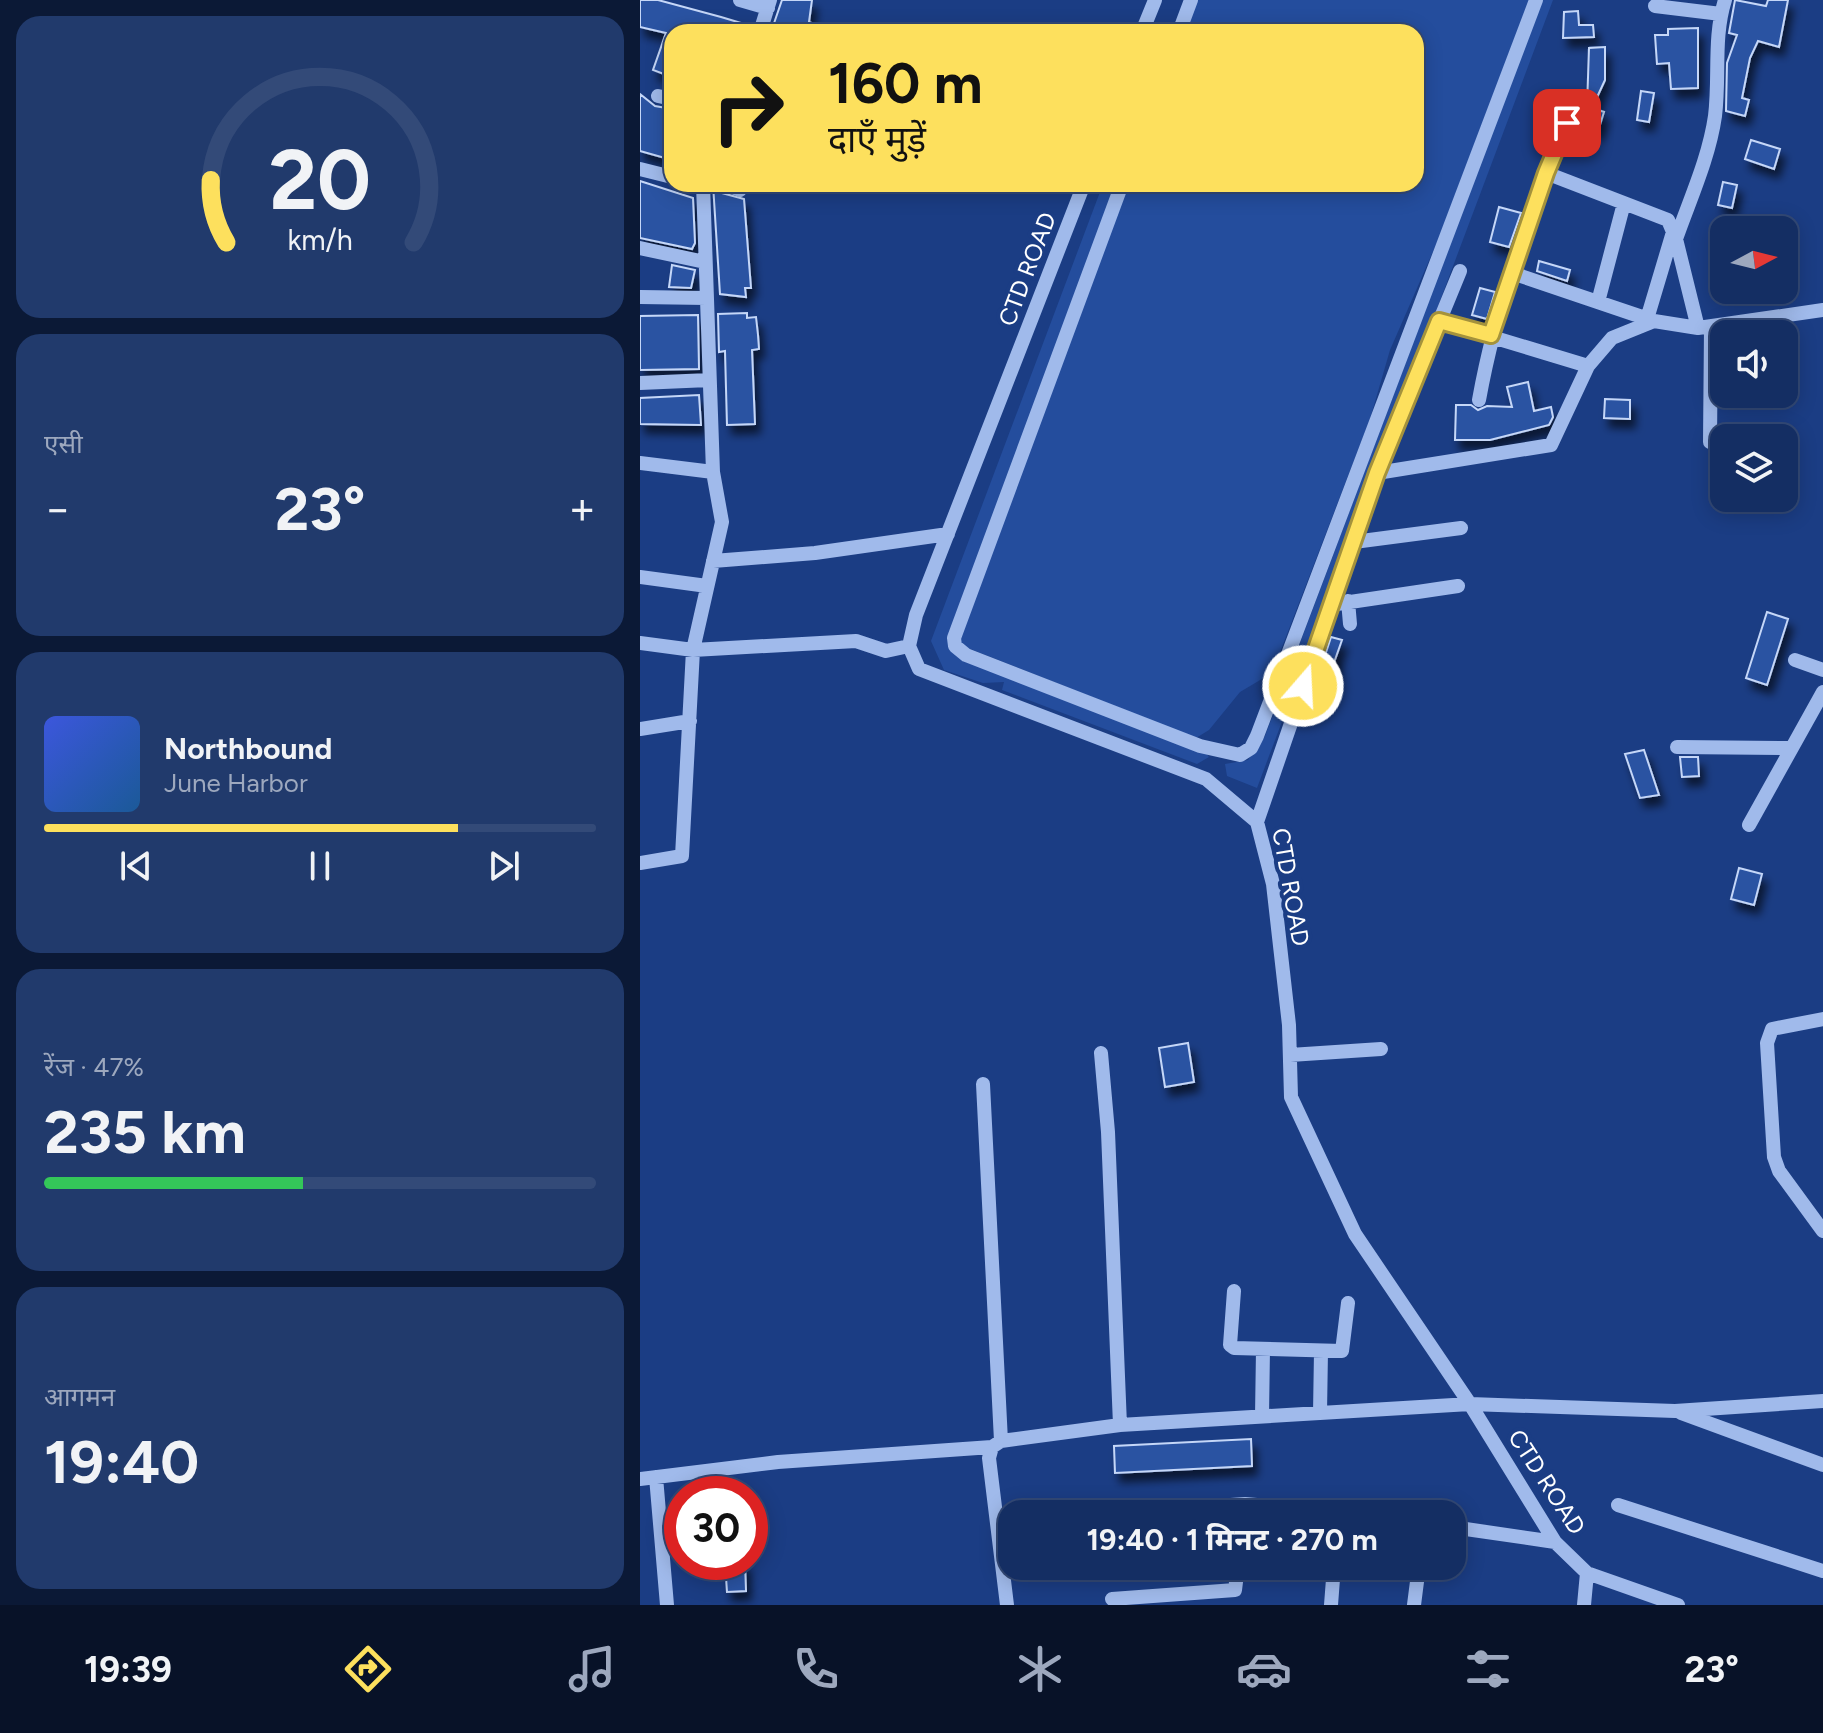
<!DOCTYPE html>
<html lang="hi">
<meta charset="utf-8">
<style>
body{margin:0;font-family:Figtree,"Noto Sans Devanagari",sans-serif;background:#213a6c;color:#f1f3f6;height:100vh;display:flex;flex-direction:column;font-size:30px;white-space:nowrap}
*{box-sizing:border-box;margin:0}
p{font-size:26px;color:#9da8be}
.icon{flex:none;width:44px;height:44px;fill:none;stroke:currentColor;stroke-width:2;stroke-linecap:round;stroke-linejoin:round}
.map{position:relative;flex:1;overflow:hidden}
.panel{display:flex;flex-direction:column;gap:16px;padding:16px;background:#0b1936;width:640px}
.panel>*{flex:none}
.top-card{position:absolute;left:24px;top:24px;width:760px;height:168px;border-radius:24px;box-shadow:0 4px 20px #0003,0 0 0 2px #334a78;background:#fde05d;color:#111;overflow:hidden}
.needle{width:52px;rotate:83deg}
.buttons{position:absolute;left:1070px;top:216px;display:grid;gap:16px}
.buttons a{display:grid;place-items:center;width:88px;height:88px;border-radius:16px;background:#142e63;box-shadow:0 4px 20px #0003,0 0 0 2px #334a78;font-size:40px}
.speed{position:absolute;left:24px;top:1476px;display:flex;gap:16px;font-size:40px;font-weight:700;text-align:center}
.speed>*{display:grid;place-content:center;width:104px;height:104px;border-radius:50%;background:#142e63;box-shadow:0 4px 20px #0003,0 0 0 2px #334a78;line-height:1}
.speed .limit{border:12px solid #d22;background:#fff;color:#111}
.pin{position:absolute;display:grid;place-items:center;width:68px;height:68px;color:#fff;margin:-34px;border-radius:16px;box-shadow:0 4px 12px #0006}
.me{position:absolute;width:88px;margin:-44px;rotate:19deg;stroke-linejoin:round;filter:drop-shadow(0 0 6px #0008)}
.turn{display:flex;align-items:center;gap:28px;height:168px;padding:0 32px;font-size:36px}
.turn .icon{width:104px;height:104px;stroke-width:2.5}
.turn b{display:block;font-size:56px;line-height:68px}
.big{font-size:60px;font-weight:700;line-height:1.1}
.panel .widget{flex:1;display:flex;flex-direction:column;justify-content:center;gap:12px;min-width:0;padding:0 28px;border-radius:24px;background:#213a6c}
.panel .dial{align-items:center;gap:0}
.dial svg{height:208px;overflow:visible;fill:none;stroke:#334a78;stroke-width:7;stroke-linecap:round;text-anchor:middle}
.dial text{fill:#f1f3f6;stroke:none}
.song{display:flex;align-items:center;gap:24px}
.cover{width:96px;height:96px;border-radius:12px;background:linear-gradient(135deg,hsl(230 70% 55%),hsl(210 70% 35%))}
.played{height:8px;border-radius:4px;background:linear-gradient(90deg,#fde05d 75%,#334a78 75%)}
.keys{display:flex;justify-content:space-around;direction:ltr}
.heat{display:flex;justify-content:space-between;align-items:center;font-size:44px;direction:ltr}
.charge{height:12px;border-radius:6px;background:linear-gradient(90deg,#34c759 47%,#334a78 0)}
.trip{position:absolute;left:358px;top:1500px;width:468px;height:80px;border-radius:24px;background:#142e63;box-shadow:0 4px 20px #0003,0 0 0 2px #334a78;font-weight:700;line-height:80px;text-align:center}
.tabs{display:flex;height:128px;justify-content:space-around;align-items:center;background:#081228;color:#9da8be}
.tabs .icon{width:56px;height:56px}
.tabs .current{color:#fde05d}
.tabs b{font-size:36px;color:#f1f3f6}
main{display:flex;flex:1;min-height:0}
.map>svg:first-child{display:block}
.green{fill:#244d9d}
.building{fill:#2952a2;stroke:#c5d7f8;stroke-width:2;filter:url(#shadow)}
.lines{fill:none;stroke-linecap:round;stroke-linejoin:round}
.minor{stroke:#a0baeb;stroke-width:14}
.route-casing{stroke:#a4923c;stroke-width:20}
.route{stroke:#fde05d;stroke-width:14}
.labels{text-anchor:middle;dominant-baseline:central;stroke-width:8;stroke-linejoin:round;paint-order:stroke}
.street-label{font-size:24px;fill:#fff;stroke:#1b3d84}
</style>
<main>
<section class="panel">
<div class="widget dial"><svg viewBox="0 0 100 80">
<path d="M14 69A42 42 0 1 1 86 69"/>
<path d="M14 69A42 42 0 0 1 8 45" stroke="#fde05d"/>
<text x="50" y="56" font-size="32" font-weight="700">20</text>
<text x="50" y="72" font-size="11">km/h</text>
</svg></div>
<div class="widget"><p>एसी</p>
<div class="heat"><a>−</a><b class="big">23°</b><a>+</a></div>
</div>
<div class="widget">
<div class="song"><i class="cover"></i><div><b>Northbound</b><p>June Harbor</p></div></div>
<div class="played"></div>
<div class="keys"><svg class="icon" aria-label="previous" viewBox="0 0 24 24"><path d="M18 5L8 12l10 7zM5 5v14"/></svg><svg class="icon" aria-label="pause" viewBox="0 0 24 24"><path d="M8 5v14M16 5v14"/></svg><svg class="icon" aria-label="next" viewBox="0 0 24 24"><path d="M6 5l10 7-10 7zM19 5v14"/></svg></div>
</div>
<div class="widget"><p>रेंज · 47%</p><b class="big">235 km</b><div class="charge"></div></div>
<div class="widget"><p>आगमन</p><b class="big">19:40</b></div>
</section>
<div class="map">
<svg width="1183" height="1605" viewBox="0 0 1183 1605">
<defs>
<filter id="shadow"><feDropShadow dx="5" dy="9" stdDeviation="4" flood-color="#0009"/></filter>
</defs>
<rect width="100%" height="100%" fill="#1b3d84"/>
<path class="green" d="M557,0H889L798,240L750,350L730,419L632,673L600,692L569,730L556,738L320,645V622L487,184H776V32H545Z
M902,0H913L617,788L587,776L585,764L608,760L625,736Z
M463,184H479L311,641L566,753L569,757L557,764L362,690L364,682L343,683L304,670L291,641Z"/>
<path class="building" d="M0,0H18L81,17L111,26L110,32H32V77L13,70L26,33L0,27Z
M142,0H172L169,22L192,32H131Z
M1095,0L1126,6L1128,0H1148L1139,47L1118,41L1110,58L1102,98L1109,100L1105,116L1086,111L1087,63L1097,35L1089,33Z
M938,11L939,25H953L954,37L923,38L924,12Z
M1058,28V88L1031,89L1029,63L1017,64L1015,35H1028V29Z
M965,47V80L952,108L964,112L958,131L937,124L944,105L947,107L949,48Z
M1001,91L1014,93L1009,122L997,120Z
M0,94L15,106L32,109V160L0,151Z
M1111,140L1140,149L1134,169L1105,159Z
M0,181L53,198L55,243L52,249L0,238Z
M1083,182L1097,185L1092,208L1078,205Z
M73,184L82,193L104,199L111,288H105L106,297L80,294Z
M859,207L881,213L869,247L850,242Z
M899,261L930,270L927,281L897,271Z
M32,265L55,270L51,288L29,287Z
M840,288L855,292L847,319L832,315Z
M107,313V318L116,317L118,335L119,349L112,350L115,424L87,425L85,351L79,352L78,314Z
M58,315L59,369L0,370V316Z
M888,382L894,411L911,407L913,417L909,425L850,440H815L816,405H831L838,410L847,406L872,407L867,387Z
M59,395L61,425L0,424V398Z
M965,399L990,400V419L964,418Z
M1127,612L1148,619L1127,685L1106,678Z
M691,637L702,640L691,671L681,668Z
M1004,750L1019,795L1000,798L985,754Z
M1040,757H1058L1059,776L1042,777Z
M1099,868L1122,874L1114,905L1091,899Z
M548,1043L554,1082L525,1087L519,1048Z
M611,1439L612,1466L475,1473L474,1446Z
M85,1562H105L106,1591L87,1592Z"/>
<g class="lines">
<path class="minor" d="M100,0L128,8
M1015,6L1081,14
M120,32L130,0
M502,32L515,0
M539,32L551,0
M18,96L32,99
M0,169L32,177
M86,184L100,190
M444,184L276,615L269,646L279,669L566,779L617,822L633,884L649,1025L651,1097L715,1234L830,1404L915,1542L947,1573L1038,1605
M482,184L314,638L315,646L326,655L560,746L600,755L611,748L617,736L896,0
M1036,239C1050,199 1069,158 1075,116C1080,76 1073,38 1085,0
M0,248L65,262
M872,273L1014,321
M0,297L66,298
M958,302L984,203
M1007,319L1033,232
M799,321L948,366
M1058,328L1183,310
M0,383L69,380
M839,400C856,305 890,212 927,123
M1070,442L1071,328
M0,463L73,472
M737,473L820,271
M714,542L821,528
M73,561L175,553L308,534
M0,577L67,586
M708,601L710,624
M690,605L818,586
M0,643L53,650L216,641L246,651L269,646
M1155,660L1183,670
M0,729L50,721
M1037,747L1149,748
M617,822L737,473L911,445L948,366L972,338L1014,321L1058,328L1036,239L1028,220L906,173
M1109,825L1183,692
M0,863L42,856L53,650L82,522L73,472L63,184
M1183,1019L1132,1029L1127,1043L1134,1157L1139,1171L1183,1231
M461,1053L468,1132L480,1425
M650,1055L741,1049
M343,1084L361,1441
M594,1291L590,1345L594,1348L702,1351L708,1303
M680,1413L681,1351
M1041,1413L1183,1465
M622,1416L623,1349
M352,1447L349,1458L367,1605
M16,1477L27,1605
M0,1479L138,1462L352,1447L361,1441L480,1425L830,1404L1035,1411L1183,1401
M978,1505L1183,1571
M461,1514L605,1504L719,1514
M812,1527L915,1542
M472,1599L595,1590L598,1566
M691,1605L694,1566
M774,1605L779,1566
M944,1605L947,1573"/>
</g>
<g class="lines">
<g class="route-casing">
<path id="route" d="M663,686L737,473L799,321L851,335L906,173L927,123"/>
</g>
<use href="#route" class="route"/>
</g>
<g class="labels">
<g class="street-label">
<text transform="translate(387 269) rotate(-69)">CTD ROAD</text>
<text transform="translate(651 887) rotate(80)">CTD ROAD</text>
<text transform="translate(907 1482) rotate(57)">CTD ROAD</text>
</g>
</g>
</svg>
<div class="buttons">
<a><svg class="needle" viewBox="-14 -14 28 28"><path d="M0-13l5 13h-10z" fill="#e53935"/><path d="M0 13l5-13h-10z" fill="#9da8be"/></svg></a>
<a><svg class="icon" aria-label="sound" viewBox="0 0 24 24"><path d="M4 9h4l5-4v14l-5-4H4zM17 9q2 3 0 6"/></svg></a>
<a><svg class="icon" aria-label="layers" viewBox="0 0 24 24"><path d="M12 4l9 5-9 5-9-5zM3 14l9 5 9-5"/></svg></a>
</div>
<div class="speed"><div class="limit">30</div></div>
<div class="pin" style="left:927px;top:123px;background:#d93025"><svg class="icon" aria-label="arrive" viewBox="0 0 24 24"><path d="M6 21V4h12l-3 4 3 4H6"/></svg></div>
<svg class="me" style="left:663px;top:686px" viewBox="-20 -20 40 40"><circle r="17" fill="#fde05d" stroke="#fff" stroke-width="3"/><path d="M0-11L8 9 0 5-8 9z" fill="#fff"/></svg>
<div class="trip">19:40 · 1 मिनट · 270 m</div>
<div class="top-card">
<div class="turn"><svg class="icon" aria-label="right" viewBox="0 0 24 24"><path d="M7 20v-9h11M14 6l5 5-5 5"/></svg><div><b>160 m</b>दाएँ मुड़ें</div></div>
</div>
</div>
</main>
<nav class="tabs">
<b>19:39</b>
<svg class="icon current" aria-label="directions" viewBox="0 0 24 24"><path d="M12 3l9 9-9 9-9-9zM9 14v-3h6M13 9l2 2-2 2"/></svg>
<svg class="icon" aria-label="music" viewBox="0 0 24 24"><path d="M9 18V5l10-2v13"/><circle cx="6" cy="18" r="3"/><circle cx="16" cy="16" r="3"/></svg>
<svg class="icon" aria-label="phone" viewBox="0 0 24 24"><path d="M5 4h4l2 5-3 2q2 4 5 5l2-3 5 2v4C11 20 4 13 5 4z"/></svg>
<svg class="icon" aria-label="climate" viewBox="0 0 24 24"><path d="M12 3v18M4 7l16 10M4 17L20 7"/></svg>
<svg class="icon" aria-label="car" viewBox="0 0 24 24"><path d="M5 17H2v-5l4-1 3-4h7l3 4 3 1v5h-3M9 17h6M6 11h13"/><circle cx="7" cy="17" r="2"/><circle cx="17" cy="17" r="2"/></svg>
<svg class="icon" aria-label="filters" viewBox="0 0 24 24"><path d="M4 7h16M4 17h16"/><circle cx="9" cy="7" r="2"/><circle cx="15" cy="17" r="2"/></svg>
<b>23°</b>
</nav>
